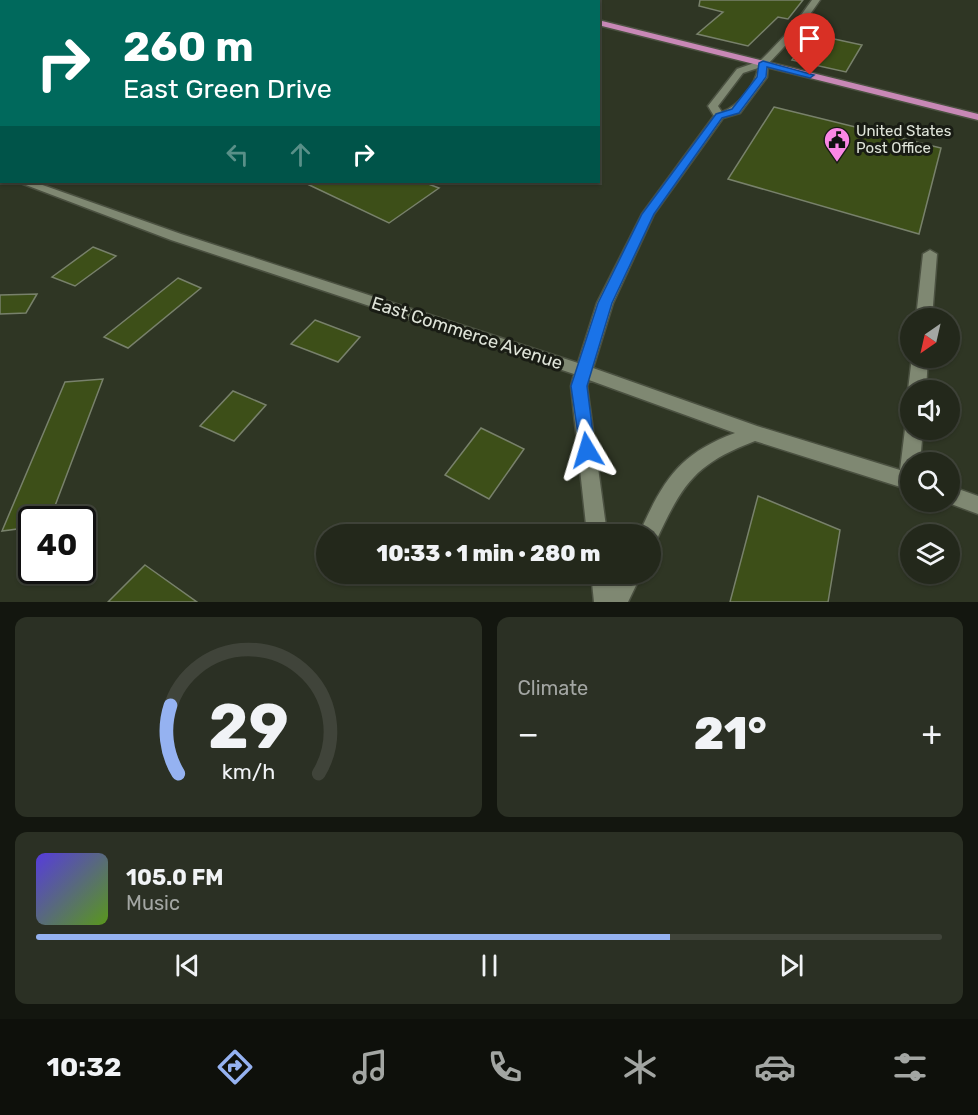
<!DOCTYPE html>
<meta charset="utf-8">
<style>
body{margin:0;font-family:Rubik,sans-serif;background:#2b3024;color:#f1f3f6;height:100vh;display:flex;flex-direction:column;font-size:22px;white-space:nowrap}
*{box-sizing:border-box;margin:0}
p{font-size:20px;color:#a3a6a3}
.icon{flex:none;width:33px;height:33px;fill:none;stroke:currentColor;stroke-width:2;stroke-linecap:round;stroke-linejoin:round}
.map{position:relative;height:602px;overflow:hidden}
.side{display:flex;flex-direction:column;gap:15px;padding:15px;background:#13160f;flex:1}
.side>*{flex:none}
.banner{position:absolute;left:0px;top:0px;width:600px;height:183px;box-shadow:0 2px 4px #0004,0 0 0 2px #40443a;background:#00695c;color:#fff;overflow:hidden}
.needle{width:39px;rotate:214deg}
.buttons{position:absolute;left:900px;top:308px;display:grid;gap:12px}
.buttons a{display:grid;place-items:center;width:60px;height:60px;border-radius:50%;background:#23281b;box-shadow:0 2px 4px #0004,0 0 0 2px #40443a;font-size:30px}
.speed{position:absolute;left:18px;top:506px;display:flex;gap:12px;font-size:30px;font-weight:700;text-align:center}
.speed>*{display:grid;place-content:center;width:78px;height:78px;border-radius:50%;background:#23281b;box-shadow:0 2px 4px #0004,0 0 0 2px #40443a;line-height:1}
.speed .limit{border:3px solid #111;border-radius:9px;background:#fff;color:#111}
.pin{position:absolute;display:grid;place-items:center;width:51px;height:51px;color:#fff;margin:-62px -26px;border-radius:50% 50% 50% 0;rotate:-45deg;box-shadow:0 0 6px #0007}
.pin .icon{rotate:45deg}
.me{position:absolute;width:66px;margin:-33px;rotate:353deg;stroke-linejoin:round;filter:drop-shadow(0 0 4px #0008)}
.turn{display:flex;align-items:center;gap:21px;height:126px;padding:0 24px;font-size:27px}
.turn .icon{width:78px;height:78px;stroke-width:2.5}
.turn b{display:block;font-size:42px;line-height:51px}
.lanes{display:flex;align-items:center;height:57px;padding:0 24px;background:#0003;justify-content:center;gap:30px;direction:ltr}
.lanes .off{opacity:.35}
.big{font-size:45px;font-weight:800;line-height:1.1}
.side .widget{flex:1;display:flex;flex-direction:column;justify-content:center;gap:9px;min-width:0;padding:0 21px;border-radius:12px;background:#2b3024}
.side .dial{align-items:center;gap:0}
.dial svg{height:156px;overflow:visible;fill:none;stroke:#40443a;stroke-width:7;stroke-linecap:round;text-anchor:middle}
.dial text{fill:#f1f3f6;stroke:none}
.song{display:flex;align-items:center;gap:18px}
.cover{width:72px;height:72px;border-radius:9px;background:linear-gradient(135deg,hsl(250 70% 55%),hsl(90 70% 35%))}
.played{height:6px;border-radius:3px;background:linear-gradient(90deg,#95b2f1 70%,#40443a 70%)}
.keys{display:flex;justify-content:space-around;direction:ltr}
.heat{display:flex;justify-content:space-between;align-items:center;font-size:33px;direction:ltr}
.side .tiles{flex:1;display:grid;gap:15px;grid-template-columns:1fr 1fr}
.widget:last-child{grid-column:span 2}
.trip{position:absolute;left:316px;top:524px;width:345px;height:60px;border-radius:30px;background:#23281b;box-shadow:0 2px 4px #0004,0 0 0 2px #40443a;font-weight:800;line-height:60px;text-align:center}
.menu{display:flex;height:96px;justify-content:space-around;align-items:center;background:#0e100b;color:#a3a6a3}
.menu .icon{width:42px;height:42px}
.menu .on{color:#95b2f1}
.menu b{font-size:27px;color:#f1f3f6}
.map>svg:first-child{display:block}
.building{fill:#3d4f18;stroke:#78816b;stroke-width:1.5}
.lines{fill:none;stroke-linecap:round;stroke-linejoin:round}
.minor-casing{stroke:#4b5141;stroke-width:3}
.major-casing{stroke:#4b5141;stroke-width:3}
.minor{fill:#7f8872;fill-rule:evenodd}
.major{fill:#c888b6;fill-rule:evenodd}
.route{fill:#1a73e8;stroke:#114b97;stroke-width:1.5}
.labels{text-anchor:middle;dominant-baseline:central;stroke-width:6;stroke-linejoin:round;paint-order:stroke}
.far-poi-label{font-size:15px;fill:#dfe4d9;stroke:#191c14;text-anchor:start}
.street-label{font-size:18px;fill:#dfe4d9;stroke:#191c14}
</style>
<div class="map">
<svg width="978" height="602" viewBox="0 0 978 602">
<rect width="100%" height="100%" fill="#2f3624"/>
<path class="building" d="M700,0H803L788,19L778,17L748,46L697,34L723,12L699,6Z
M811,34L862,45L846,72L792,60Z
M774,107L941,148L919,234L728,179Z
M303,182H423L439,188L389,223Z
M93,247L116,256L75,286L52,277Z
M178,278L201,288L128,348L104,337Z
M37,294L26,313L0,314V295Z
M315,320L360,337L338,362L291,344Z
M103,379L50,519H32V527L2,531L65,382Z
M233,391L266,405L234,441L200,426Z
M481,428L524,449L489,499L445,475Z
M758,496L840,530L828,602H730Z
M145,565L197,602H108Z"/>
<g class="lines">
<g class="minor-casing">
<path id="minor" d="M123,0H134L121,2Z
M336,0H346L334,2Z
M812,0H820L797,33L768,64L767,77L740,113L723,118L654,214L613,303L593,368L757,426L900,470L905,429L910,423V429H923L920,462H910V490L755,441C695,464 683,483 656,541L651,543V534H639C663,481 678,454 735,433L589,380L587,386L607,534H587L571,386L574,374L171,240L18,182H34L181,234L578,363L597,303L642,214L714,116L708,106L737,69L760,61L769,52L791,29ZM758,68C756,85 737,107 722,112L718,106L743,73Z
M2,38V44L0,45V39Z
M0,137H2V143H0Z
M0,166H2V174H0Z
M930,250L937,254L932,318H916L923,254Z
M912,357H928L926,390H910V394L908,390Z
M950,486L978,496V514L943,501H950Z
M591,573H613L614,585L620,573H642L628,602H594Z"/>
</g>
<g class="major-casing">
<path id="major" d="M510,0H522L524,2H511Z
M598,20L978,114V120L598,25Z"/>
</g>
<use href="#minor" class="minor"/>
<use href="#major" class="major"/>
</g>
<path class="route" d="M763,61L814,75L810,78L767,67L766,77L739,113L722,118L654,214L612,303L587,386L595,450L593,455H581L571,386L598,303L642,214L716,114L732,109L757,77L759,63Z"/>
<defs>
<g id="civic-pin" transform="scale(1.35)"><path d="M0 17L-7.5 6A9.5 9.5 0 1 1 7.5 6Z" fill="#fb87e5" stroke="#191c14"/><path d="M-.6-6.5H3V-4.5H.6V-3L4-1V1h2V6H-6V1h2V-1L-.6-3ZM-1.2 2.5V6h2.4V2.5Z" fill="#111"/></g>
</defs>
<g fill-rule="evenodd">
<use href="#civic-pin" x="837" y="140"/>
</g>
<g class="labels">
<g class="far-poi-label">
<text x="856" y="131">United States<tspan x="856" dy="17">Post Office</tspan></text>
</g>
<g class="street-label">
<text transform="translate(467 333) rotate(18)">East Commerce Avenue</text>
</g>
</g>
</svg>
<div class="buttons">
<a><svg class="needle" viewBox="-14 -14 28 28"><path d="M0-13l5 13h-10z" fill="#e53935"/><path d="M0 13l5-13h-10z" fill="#a3a6a3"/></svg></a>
<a><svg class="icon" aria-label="sound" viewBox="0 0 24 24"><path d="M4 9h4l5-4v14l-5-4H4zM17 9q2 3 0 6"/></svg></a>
<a><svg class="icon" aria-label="search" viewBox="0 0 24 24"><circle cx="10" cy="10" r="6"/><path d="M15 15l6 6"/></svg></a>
<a><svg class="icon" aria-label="layers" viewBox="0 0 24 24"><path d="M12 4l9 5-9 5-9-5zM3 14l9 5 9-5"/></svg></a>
</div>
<div class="speed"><div class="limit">40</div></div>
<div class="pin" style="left:810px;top:75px;background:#d93025"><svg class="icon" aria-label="arrive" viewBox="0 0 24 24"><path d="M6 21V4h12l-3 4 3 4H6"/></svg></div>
<svg class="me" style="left:587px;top:450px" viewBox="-20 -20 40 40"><path d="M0-17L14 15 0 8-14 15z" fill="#1a73e8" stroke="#fff" stroke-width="4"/></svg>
<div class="trip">10:33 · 1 min · 280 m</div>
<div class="banner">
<div class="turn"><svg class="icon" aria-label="right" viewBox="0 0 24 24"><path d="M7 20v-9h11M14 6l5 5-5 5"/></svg><div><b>260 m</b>East Green Drive</div></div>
<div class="lanes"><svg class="icon off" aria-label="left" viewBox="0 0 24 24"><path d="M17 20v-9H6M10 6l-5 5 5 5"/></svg><svg class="icon off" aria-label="ahead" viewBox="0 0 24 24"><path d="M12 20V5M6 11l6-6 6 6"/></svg><svg class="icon" aria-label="right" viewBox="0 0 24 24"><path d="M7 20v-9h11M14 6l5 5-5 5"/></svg></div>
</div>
</div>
<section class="side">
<div class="tiles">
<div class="widget dial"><svg viewBox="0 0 100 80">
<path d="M14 69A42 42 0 1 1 86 69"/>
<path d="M14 69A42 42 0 0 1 10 34" stroke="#95b2f1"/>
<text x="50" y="56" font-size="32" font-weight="700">29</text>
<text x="50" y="72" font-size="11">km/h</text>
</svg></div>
<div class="widget"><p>Climate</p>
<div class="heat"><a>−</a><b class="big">21°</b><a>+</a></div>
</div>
<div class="widget">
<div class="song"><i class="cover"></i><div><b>105.0 FM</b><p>Music</p></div></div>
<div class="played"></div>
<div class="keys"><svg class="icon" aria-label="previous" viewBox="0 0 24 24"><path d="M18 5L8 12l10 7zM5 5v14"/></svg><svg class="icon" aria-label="pause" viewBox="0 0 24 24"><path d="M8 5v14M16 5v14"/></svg><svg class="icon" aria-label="next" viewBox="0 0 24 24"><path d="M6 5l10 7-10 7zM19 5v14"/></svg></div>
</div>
</div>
</section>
<nav class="menu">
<b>10:32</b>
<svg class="icon on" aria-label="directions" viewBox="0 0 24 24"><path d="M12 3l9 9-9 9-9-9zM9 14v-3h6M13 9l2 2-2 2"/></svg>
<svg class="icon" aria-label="music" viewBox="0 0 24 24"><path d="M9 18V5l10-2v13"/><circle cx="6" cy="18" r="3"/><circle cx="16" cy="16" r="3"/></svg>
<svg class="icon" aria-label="phone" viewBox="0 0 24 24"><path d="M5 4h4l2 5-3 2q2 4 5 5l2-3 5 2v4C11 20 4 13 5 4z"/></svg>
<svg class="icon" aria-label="climate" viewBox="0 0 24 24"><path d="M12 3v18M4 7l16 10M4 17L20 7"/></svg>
<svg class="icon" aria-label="car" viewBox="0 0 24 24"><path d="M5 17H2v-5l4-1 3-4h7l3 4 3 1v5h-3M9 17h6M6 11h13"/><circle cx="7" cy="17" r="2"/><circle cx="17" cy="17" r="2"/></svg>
<svg class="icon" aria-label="filters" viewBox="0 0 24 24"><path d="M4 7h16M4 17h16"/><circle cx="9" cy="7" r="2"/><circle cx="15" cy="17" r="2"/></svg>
</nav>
